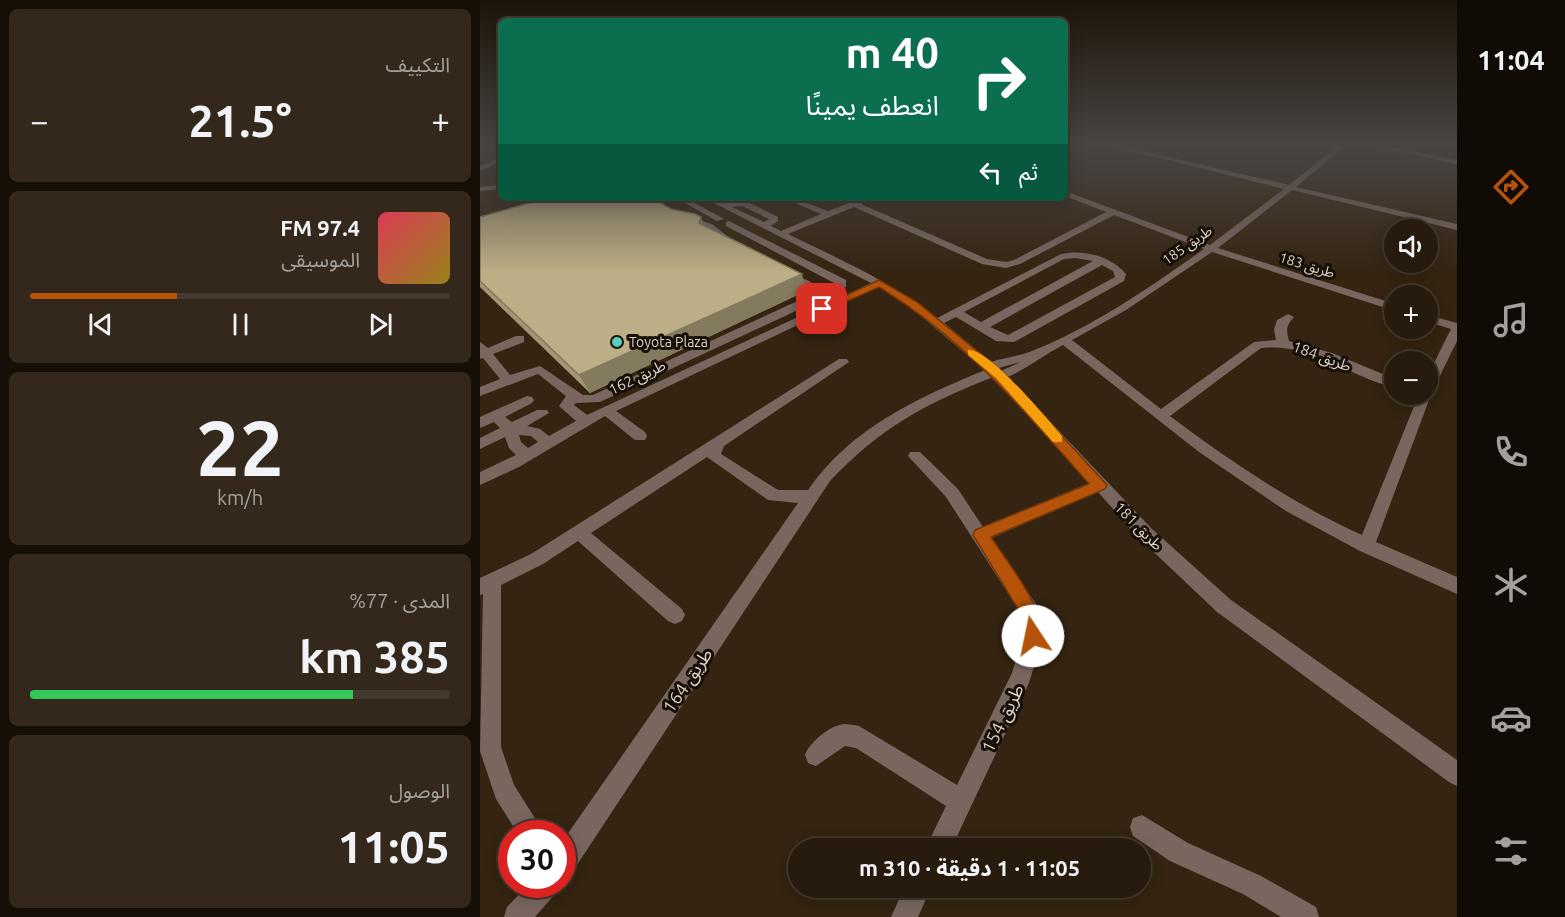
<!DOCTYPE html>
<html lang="ar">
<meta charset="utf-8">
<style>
body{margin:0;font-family:Ubuntu,"Noto Sans Arabic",sans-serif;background:#33281b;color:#f1f3f6;direction:rtl;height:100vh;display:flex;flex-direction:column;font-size:22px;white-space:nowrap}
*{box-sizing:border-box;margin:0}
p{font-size:20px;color:#a4a19d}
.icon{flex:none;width:33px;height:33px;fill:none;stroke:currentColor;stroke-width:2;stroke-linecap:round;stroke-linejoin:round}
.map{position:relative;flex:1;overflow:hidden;direction:ltr}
.sheet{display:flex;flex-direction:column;gap:9px;padding:9px;background:#150f07;width:480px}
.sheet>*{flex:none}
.banner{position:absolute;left:18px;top:18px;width:570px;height:183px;border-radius:9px;box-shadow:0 3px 15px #0003,0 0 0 2px #43392e;direction:rtl;background:#0b6e4f;color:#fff;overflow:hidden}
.buttons{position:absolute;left:904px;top:219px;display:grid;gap:12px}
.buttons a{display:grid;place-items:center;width:54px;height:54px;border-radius:50%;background:#271b0d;box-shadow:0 3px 15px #0003,0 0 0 2px #43392e;font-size:30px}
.speed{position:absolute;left:18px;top:820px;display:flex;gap:12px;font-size:30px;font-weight:700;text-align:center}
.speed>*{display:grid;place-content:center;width:78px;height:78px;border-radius:50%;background:#271b0d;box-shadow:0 3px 15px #0003,0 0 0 2px #43392e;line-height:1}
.speed .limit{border:9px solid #d22;background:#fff;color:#111}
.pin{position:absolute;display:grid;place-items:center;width:51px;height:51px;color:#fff;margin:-26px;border-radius:12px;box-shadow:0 3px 9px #0006}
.me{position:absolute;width:66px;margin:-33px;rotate:349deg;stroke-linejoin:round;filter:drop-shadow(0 0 4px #0008)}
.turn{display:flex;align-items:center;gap:21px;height:126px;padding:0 30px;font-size:27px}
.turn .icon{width:78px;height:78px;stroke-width:2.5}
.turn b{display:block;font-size:42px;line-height:51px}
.then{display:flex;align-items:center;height:57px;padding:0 30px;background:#0003;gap:12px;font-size:22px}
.big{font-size:45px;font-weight:700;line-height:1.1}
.sheet .widget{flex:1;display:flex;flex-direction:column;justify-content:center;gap:9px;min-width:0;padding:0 21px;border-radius:9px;background:#33281b}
.sheet .dial{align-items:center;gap:0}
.dial b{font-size:78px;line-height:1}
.song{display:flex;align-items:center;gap:18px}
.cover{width:72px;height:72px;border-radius:9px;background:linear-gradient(135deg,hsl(350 70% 55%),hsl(50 70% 35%))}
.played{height:6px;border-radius:3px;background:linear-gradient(90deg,#b45309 35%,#43392e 35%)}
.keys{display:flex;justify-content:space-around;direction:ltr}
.heat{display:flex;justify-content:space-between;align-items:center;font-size:33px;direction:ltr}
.charge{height:9px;border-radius:4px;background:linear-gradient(90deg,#34c759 77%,#43392e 0)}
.trip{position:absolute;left:308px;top:838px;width:363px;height:60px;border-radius:30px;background:#271b0d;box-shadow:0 3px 15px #0003,0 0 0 2px #43392e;font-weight:700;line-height:60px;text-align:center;direction:rtl}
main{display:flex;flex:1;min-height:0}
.menu{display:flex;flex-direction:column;width:108px;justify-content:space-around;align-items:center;background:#100b05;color:#a4a19d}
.menu .icon{width:42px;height:42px}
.menu .active{color:#b45309}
.menu b{font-size:27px;color:#f1f3f6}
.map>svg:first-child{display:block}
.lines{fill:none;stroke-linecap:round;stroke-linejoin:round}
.minor{fill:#79675f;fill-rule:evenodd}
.wall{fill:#a39672}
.shaded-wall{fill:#847a5d}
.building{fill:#bdaf85;stroke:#847a5d;stroke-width:1.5}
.route{fill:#b45309;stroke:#753606;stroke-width:1.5}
.slow{fill:#f59e0b}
.poi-dot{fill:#58cebf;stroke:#160f07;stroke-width:2}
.labels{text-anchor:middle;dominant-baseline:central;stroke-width:6;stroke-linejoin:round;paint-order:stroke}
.far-street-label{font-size:14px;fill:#dcd1c6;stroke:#160f07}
.far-poi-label{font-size:14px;fill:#dcd1c6;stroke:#160f07;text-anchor:start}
.street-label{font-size:15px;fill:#dcd1c6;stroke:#160f07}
.near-street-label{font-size:18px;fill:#dcd1c6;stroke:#160f07}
</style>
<main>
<nav class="menu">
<b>11:04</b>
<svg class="icon active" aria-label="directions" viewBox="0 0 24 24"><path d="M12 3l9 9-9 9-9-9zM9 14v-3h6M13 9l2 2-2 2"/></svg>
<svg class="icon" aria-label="music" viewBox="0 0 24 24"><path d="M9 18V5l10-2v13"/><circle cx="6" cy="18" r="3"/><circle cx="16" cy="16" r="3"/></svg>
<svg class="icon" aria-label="phone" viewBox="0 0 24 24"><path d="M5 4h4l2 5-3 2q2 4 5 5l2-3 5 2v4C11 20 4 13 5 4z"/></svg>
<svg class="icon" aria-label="climate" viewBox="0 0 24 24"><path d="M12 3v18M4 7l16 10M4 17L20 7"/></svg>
<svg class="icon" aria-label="car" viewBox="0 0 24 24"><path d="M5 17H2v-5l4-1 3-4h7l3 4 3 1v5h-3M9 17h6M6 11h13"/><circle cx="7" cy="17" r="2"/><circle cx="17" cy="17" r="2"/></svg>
<svg class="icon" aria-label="filters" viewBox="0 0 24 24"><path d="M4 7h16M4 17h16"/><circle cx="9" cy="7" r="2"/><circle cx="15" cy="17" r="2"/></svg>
</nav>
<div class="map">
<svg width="977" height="917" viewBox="0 0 977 917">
<rect width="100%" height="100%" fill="#342411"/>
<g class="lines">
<path class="minor" d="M631,146H642L809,185L858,146H865L816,187L977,224V230L812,190L738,248L915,304V311L732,252L646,310L592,340L681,409L774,342L796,340L794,330L797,320L808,314L814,317C806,326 806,329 809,341L852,353L915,379V388C868,376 832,343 781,348L690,416C750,461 813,504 882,535L939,394H948V375L971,329L948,322V315L977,323V341L952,392L896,542L977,577V594L880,551L806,511L719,452L583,345C564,355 548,368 528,377L671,528L751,600L977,760V786L969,782L737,612L659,538L618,492L511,538L556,604L563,636L549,683L471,849H445L466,806L376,748L365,746L336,766L328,763L325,755C329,743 350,725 364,724C368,724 374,725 379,726L477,785L532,673L543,636L540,612L466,497L428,456L430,452H440L478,489L503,527L609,483L513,377C445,404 401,427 350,481L91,874L82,878V842L318,503L288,500L227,457L111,533L202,609L205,615L202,621L195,624L188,621L98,541L63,564L21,585V747L34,785L65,834H38L16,799L0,751L3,594L0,595V578L51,554L359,359H367L369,362L244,446L241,454L298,490H328C371,428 437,398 505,370L429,306L398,287L136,411L165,432L167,436L165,440H155L125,416L39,467L0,485V472L36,455L29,448L25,437L0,449V438L20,428L14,422L0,428V417L47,396L52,397L54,400L52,403L25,417L32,422L57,410H67L69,413L47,426L60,429L69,436L96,421L79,406L86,396L58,374L0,396V387L20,379L3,358L0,359V342L8,348L36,336H44V342L13,354L30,375L60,366L103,395H113L335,293L303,276V272H311L344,289L356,284L246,226V222L249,221L366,280V287L348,296L120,402L96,403L94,405L107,415L391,283L224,198H234L243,202L266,201L298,217V221L291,226L301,231L341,214L303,198H314L348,211L382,198H393L381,204L507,259L526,262L534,260L626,212L585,196V191L730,245L804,189ZM262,206L289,219L284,222L252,207ZM374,207L502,264L526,268L540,264L634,215L724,249C672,286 611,328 552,351C539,356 524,358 511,362L464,323L476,317L516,341L534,342L644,281L646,274C631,256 603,249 581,254L457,318C412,282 359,259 308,234ZM596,258L613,261L501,322L484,312L584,259ZM622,265L633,271L635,277L528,335L510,327ZM540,362L521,371L519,368ZM39,435L51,436L58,442L48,448L41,442Z
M890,146H903L977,160V164Z
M21,157V162L0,171V166Z
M21,185V189L0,191V187Z
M180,198H192L173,206L169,203Z
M196,198H206L244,219L237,221Z
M204,216L232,224L257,244L249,246L238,240L226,228L201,221L200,219Z
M662,815L708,843L781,876L836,907L839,917H801L763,894L690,861L653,836L650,827L653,818Z
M48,885H79L75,894L55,917H24L27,907Z
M424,888H451L438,917H411Z"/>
</g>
<path class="wall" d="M191,209L221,217L224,226L326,291L110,393L0,287V217Z"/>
<path class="shaded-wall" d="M221,217L226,233L219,223Z
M322,274L326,291L110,393L99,375Z"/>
<path class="building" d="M67,198H172L191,209L215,214L221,217L219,223L322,274L99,375L0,281V217Z"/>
<linearGradient id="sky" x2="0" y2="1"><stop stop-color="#1d1409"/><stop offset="0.53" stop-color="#4a4543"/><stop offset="1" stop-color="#4a4543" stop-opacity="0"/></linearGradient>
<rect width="977" height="274" fill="url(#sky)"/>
<path class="route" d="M399,280L437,302L524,373L627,485L625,489L511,537C526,561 571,614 559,642L553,645L546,642L540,612L493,535L495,530L609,484C544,410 484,339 399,287L345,311L336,309Z"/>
<path class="slow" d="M488,350C508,347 567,419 582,436V442H573L516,378L488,355Z"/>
<circle class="poi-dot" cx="137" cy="342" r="6"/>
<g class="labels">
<g class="far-street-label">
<text transform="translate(707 245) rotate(-35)">طريق 185</text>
<text transform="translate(827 265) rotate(17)">طريق 183</text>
</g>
<g class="far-poi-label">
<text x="149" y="342">Toyota Plaza</text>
</g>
<g class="street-label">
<text transform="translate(842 356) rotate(20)">طريق 184</text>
<text transform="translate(157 377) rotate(-26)">طريق 162</text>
<text transform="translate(659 526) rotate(45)">طريق 181</text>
</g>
<g class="near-street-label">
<text transform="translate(207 680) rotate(-56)">طريق 164</text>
<text transform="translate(522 718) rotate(-64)">طريق 154</text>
</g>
</g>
</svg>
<div class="buttons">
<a><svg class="icon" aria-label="sound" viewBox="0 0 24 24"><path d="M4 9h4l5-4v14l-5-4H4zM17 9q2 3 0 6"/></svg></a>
<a>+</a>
<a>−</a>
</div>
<div class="speed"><div class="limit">30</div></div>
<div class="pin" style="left:342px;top:309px;background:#d93025"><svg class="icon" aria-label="arrive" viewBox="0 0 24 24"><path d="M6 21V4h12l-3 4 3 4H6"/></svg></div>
<svg class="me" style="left:553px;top:636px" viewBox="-20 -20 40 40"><circle r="19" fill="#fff"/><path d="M0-13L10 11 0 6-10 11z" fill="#b45309"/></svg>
<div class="trip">11:05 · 1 دقيقة · 310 m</div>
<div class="banner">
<div class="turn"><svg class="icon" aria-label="right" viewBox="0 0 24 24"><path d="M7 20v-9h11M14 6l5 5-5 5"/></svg><div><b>40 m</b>انعطف يمينًا</div></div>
<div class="then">ثم<svg class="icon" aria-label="left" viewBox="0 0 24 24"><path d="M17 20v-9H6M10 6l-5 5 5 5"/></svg></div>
</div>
</div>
<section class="sheet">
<div class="widget"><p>التكييف</p>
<div class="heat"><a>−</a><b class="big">21.5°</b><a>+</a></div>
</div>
<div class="widget">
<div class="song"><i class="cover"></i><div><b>97.4 FM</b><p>الموسيقى</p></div></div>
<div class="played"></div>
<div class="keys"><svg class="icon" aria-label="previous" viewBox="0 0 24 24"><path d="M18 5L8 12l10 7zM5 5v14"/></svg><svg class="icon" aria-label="pause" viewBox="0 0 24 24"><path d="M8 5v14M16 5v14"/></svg><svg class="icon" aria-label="next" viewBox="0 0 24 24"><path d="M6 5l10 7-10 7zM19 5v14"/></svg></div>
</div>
<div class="widget dial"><b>22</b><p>km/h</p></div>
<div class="widget"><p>المدى · 77%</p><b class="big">385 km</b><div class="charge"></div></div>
<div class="widget"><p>الوصول</p><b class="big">11:05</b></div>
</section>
</main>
